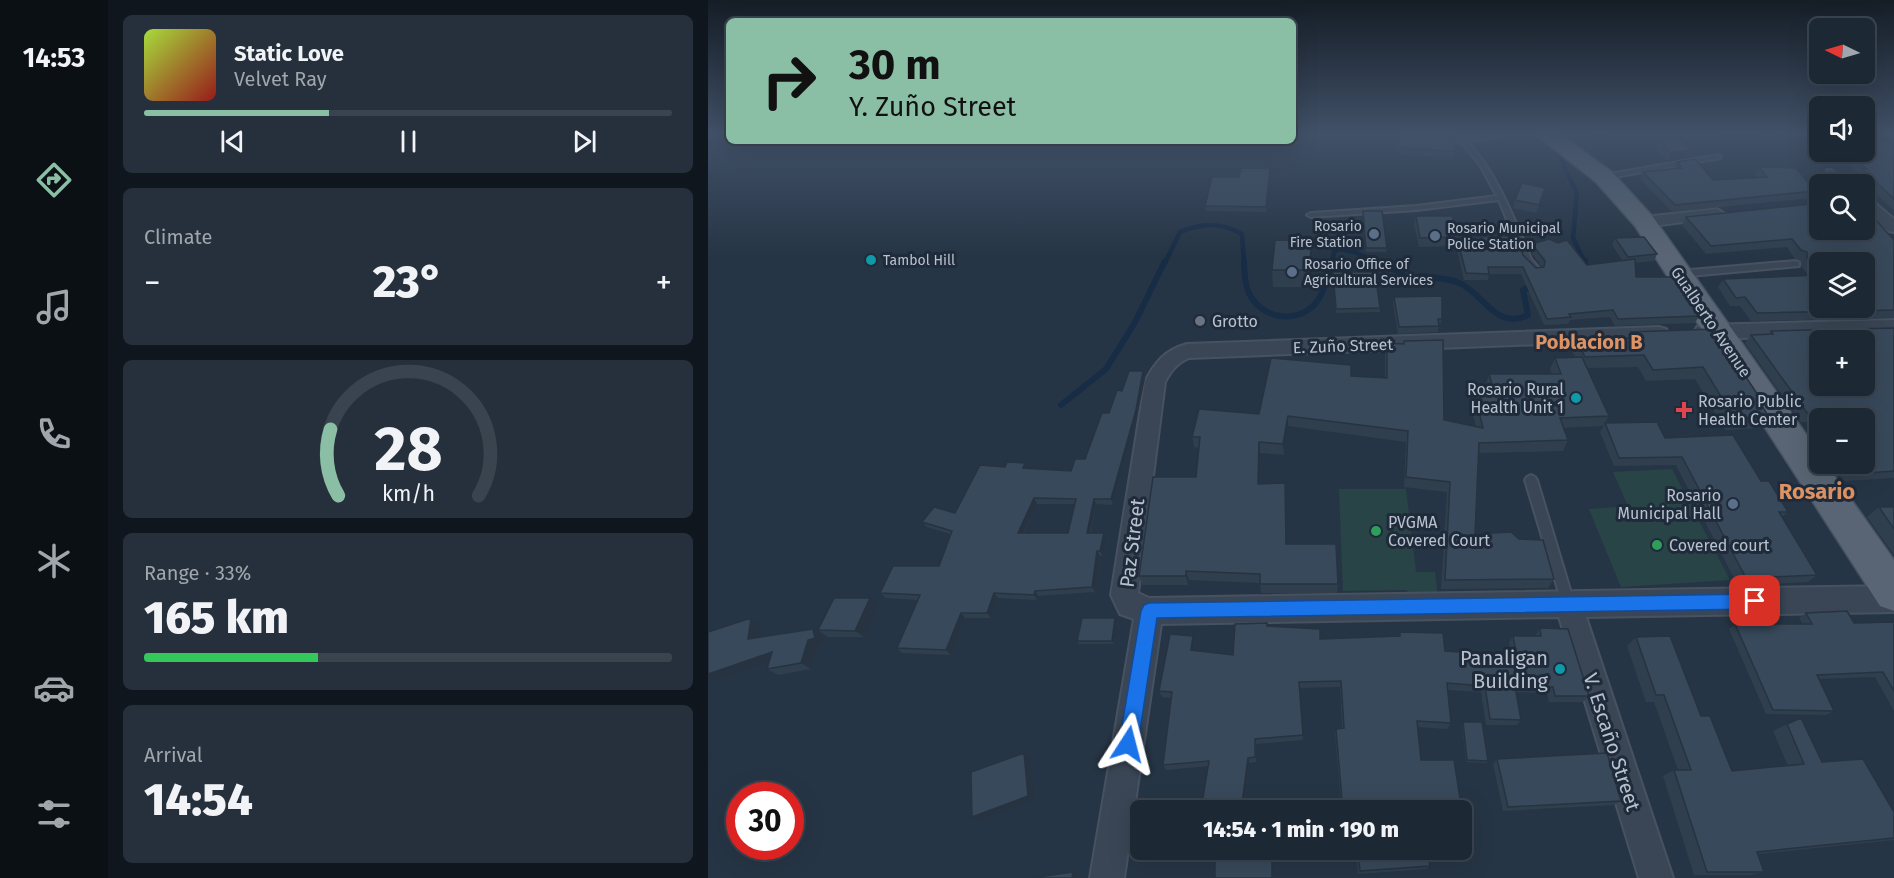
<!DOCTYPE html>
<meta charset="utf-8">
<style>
body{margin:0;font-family:"Fira Sans",sans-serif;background:#25303c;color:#f1f3f6;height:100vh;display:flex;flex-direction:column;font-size:22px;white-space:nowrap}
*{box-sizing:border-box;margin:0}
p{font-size:20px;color:#a0a6ac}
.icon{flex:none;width:33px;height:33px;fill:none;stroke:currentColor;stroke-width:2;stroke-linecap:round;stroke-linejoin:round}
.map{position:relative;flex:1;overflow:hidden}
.side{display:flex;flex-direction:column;gap:15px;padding:15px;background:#0f161d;width:600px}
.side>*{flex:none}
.hud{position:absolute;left:18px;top:18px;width:570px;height:126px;border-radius:9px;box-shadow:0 6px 24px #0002,0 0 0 2px #3a444f;background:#8abfa5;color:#111;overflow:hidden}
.needle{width:39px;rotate:275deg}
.controls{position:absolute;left:1101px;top:18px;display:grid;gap:12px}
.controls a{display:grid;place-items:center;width:66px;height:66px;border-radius:9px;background:#1c2834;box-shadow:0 6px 24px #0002,0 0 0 2px #3a444f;font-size:30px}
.speed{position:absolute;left:18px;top:782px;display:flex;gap:12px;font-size:30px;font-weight:700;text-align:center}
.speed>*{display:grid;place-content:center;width:78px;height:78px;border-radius:50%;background:#1c2834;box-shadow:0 6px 24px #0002,0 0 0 2px #3a444f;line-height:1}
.speed .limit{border:9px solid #d22;background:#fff;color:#111}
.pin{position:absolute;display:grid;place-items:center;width:51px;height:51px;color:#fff;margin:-26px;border-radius:12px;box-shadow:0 3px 9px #0006}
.me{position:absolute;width:66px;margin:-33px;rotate:9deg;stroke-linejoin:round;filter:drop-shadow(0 0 4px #0008)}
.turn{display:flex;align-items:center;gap:21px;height:126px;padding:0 24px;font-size:27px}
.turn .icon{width:78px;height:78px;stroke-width:2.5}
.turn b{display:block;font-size:42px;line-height:51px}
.big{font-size:45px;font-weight:800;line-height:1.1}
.side .card{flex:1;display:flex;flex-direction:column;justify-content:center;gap:9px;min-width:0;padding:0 21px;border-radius:9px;background:#25303c}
.side .dial{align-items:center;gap:0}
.dial svg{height:156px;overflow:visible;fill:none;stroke:#3a444f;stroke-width:7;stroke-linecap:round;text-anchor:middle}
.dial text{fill:#f1f3f6;stroke:none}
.song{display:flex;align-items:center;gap:18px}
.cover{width:72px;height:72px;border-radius:9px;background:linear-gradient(135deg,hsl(80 70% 55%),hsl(0 70% 35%))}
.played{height:6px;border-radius:3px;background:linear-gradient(90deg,#8abfa5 35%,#3a444f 35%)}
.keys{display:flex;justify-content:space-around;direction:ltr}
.heat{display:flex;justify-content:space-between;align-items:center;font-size:33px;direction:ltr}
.charge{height:9px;border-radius:4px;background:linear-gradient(90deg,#34c759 33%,#3a444f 0)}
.trip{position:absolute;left:422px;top:800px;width:342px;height:60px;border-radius:9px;background:#1c2834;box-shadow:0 6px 24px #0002,0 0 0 2px #3a444f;font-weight:800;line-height:60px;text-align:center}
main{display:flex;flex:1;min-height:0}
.tabs{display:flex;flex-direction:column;width:108px;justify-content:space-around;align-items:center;background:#0b1015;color:#a0a6ac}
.tabs .icon{width:42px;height:42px}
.tabs .selected{color:#8abfa5}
.tabs b{font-size:27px;color:#f1f3f6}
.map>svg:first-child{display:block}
.green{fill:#284446}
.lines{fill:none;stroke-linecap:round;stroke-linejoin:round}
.stream-far1{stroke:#172c45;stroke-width:4.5}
.stream{stroke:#172c45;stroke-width:6}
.lane-casing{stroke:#475261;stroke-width:4}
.street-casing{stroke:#475261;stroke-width:4}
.primary-casing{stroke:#475261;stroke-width:3}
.lane{fill:#3a4655;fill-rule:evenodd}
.street{fill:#3a4655;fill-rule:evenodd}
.primary{fill:#596574;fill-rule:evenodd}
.wall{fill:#303f4e;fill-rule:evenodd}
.shaded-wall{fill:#273340}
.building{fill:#38495b;stroke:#273340;stroke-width:1.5;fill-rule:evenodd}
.route{fill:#1a73e8;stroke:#114b97;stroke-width:1.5}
.service-dot{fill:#5c6f8a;stroke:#1f2b3a;stroke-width:2}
.culture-dot{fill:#0f9aa8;stroke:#1f2b3a;stroke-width:2}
.worship-dot{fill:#6b7280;stroke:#1f2b3a;stroke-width:2}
.health-dot{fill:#e0444e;stroke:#1f2b3a;stroke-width:2}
.leisure-dot{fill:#2e9e5b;stroke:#1f2b3a;stroke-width:2}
.labels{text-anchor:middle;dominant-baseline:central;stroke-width:6;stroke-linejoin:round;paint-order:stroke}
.far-poi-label{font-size:14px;fill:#b8c1ce;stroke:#1f2b3a;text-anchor:start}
.poi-label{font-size:16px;fill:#b8c1ce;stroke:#1f2b3a;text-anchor:start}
.street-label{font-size:16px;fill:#b8c1ce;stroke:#1f2b3a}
.quarter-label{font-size:20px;font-weight:bold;fill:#dd9364;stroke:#1f2b3a}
.near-street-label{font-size:20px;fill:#b8c1ce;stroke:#1f2b3a}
.near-poi-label{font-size:20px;fill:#b8c1ce;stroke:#1f2b3a;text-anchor:end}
.district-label{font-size:22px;font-weight:bold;fill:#dd9364;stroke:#1f2b3a}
</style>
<main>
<nav class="tabs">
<b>14:53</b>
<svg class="icon selected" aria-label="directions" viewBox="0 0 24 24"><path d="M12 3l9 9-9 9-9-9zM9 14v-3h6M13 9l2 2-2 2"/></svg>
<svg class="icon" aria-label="music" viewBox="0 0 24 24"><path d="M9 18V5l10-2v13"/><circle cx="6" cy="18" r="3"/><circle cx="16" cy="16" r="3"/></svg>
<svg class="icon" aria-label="phone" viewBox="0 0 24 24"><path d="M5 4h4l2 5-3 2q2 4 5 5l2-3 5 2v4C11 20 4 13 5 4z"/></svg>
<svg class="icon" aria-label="climate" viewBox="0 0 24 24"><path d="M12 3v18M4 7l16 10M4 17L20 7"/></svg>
<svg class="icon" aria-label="car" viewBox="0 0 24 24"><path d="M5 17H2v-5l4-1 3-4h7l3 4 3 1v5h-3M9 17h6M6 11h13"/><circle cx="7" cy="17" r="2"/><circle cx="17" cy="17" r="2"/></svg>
<svg class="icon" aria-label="filters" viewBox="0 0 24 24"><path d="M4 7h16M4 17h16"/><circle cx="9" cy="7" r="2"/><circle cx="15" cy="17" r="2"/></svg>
</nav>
<section class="side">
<div class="card">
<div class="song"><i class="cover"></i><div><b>Static Love</b><p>Velvet Ray</p></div></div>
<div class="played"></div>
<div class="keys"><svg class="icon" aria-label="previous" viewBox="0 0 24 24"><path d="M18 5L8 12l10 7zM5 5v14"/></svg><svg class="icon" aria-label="pause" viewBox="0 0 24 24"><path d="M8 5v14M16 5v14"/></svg><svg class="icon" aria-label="next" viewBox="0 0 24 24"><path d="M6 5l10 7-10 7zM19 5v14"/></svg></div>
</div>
<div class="card"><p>Climate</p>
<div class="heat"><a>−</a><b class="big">23°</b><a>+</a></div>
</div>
<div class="card dial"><svg viewBox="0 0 100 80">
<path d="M14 69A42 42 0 1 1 86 69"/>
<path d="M14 69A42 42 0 0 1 10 35" stroke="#8abfa5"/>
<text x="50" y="56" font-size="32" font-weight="700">28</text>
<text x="50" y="72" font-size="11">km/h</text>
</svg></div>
<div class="card"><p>Range · 33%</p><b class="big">165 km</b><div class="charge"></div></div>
<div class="card"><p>Arrival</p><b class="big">14:54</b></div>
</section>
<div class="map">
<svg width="1186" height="878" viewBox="0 0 1186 878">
<rect width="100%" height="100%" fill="#263545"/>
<path class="green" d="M964,469L1022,580L913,587L881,509L920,506L905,472Z
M631,489H698L708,572H727L730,599L701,600L699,590L635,591Z"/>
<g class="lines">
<path class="stream-far1" d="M1011,133L1062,139L1078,133
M869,140L905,133
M854,156L857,169L869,193L865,238L877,263
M457,263L472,232C494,223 513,222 534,234L536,263
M624,263L626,252L631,249L647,252L669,263"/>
<path class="stream" d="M536,261C536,272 537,284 541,293C552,318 588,325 607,304C617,292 621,276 624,261
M666,261L694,273
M873,270L876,268L877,261
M713,276C727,278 743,278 755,285C778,298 789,330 820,315L815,290L826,285
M353,405L398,369L426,324L457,261"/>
<g class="lane-casing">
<path id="lane" d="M752,138H756C789,172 805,216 823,259L831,268L830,270H824L815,260L791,200L708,210L603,217L599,215L603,213L708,206L789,196L772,165L752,140Z
M1010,155L1013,157L1012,158L896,179L892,177L896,175Z
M1119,170H1123L1139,184H1132L1119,172Z
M1088,261L1091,262V266L971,277L967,274L971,271Z
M823,475L827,477L829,480L866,603L864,607L860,609L856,607L854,603L817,480L819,477Z"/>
</g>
<g class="street-casing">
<path id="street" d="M742,133H797L790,137L754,143L749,142Z
M1156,197L1162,199L1186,219V232L1180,231L1156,211Z
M1009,209L1017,214L1015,217L936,227L928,222L936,217Z
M1186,320V334L996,339L989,337L986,332L989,327L996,325Z
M951,327L958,329L961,334L958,339L481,358C469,363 463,371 457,382L430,593L441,598L1186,586V612L878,617L965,878H931L851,617L453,624L416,878H382L426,619L412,614L403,595L437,382C447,362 457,350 479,344Z"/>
</g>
<g class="primary-casing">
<path id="primary" d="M826,133H850L904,172L945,217L1112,454V464H1118L1186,560V611L1172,606L927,226L888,182Z"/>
</g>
<use href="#lane" class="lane"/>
<use href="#street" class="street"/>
<use href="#primary" class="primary"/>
</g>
<path class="wall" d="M687,133H744L747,151L746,157L691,155Z
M1156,133H1186V211L1149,176L1151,173L1124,152H1156L1167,142L1156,136Z
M951,139L982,150L978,158L960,162L948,148Z
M969,162L1005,180L1050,178L1047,174L1051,167L1107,191L1103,198L964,212L932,179L935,172L966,169Z
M562,168L558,212L498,211L497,206L531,177Z
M835,197L828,213L805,208L807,200Z
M655,211L679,248L678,252H658Z
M708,216L750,238L809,249L828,268L834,267L822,251L824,244L879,265L914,260L904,245L907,238L949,254L946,261L927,263L928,277L991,316L987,323L907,326L902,317L862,320L860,324L836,325L813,274H781L780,280H756L748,246L711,247L706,225Z
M978,217L1186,240V318L1043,321L1032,306H1022L1010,287L1015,279L1100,275L1093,266V261L1087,259L1079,247L998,254L974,225Z
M604,258L601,287H565L564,270Z
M625,272L672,308V312L628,313Z
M686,297L734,319L732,325H731L730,332L690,334L685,304Z
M1186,328V478L1136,481L1123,464H1156V418H1112V422H1093L1037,343L1043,335L1060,334L1063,331Z
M1006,329L1054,401L1052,403L1061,417L1051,428L1017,430L987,379L938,381L930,367L879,368L901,416L895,426L856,428L860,440L855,451L771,453L767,534L846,579L840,588L733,589L739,492L696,487L698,442L580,426L576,455L552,453L551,484L578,544L630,584L629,593H553L552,583L481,580L480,585H434L431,576L488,477L491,448L486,447L484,437L551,414L643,376L677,378V354L679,343L695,344L696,341L736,420L768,427L761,395L764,384H778L781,374H844L842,369L847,358L867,357L864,351L869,340L920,338L923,332Z
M437,378L429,416L405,505L388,504L383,533L399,539L395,556H392L387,592L330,596L329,600L290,598L283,618H257L243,655L194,653L189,648L210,600L178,598L172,593L231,566L242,534L219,527L214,522L247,513L320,468L363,471L377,459L414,391ZM329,504H367L360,533H316Z
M897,423L957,438L1053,481L1080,512L1074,517L1109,575L1100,582L1030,586L968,465L906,466L892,432Z
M1171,507H1186V555L1159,517Z
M170,605L156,637H120L110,630Z
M1098,613L1146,623L1186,622V711L1167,677L1110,679L1126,711L1118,715L1058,714L1021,629L1027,624H1095L1091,618Z
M43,618L54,625L52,637L105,629L114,635L116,644L110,647L103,669L70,675L59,669L61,663L3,683Z
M407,618L409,621L406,644H371L369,641Z
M559,626L612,639L691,636L692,632L737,651L767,667H805L801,642L805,636H827L832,628L881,696L875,702H841L839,693L808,692L813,720L809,725H778L773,692L740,690L743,723L739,729L709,727L713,760L752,799L748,803H712L713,810H644V803L633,804L627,734L628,729L634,728L632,687L592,688L595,740L548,744V762L541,763L535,810H493L500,766L458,770L455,765L463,698L454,697L451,691L485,636L487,643L486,651L525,655Z
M928,637L993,716L1024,771L1080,766L1065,731L1079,724L1114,762L1186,812V840L1050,854L1056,872L1042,875H986L955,776L966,770H970L946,702H938L919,646Z
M755,722L780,761L778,763L758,762L754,725Z
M789,759L913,801L906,805L795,811L785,764Z
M648,849H719L722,866L719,869L650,874Z"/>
<path class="shaded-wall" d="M982,150L978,158L960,162L963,153Z
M604,241V258L601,287V270Z
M435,371L437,378L429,416L405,505L403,499Z
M580,416V426L576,455L575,444Z
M551,442L552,453L551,494L550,484Z
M326,498L329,504L313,538L310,533Z
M386,499L388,504L381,538L379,533Z
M396,533L399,539L395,556L392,551Z
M389,551L392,556L387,592L384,587Z
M478,571L481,580L480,585L478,576Z
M327,591L330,596L329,600L326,595Z
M286,593L290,598L283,618L279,613Z
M162,598L170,605L156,637L147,631Z
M253,613L257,618L243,655L238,650Z
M43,618L54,625L51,645L40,639Z
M407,618L409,621L406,644L404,641Z
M105,629L114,635L116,644L110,647L103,669L93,663L100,640Z
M485,636L487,643L485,657L483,650Z
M64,652L75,658L3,683L0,681V674Z
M0,752L5,754L0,772Z
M316,753L322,758L326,800L272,820L264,817Z
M540,758L541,763L535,810H533Z
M365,872L373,876V878H364Z"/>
<path class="building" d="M689,133H744L747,151L692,148Z
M1169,133H1186V199L1154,169H1159L1136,152H1156V143L1181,141Z
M971,137L982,150L963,153L951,139Z
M987,159L1005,180L1059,177L1051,167L1088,168L1107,191L967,205L935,172L974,168L969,162Z
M533,168H562L558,207L497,206L504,177H531Z
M814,183L837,188L831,205L807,200Z
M1112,203V230H1156V207L1186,240V310L1049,313L1037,297L1028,298L1015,279L1112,275V308H1156V262H1112V274L1099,258V252L1093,250L1084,239L1003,246L978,217Z
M655,211H674L679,248H658Z
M708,216H744L750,237L712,238Z
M804,236L809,249L813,248L815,255L828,268L836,267L837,261L824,244L841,239L850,243L859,240L879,265L927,259L928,277H965L991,316L910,319L905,310L861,314L863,317L839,319L815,267H780L781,274L758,273L749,238Z
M936,237L949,254L920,257L907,238Z
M567,240L604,241L601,270H564Z
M625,272H667L672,308L628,309Z
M734,296V319H730L731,326L691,327L686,297Z
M1186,328V471L1145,474L1137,464H1156V418H1124L1120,413L1100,414L1043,335L1065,334L1063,331ZM1112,340H1156V386H1112Z
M1006,329L1054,401H1051L1061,417L1026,418L995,367L945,370L936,355L877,357L869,340L926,338L923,332Z
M735,340L736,420L775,428L764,384H784L781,374H853L847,358L874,357L901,416L852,418L860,440L771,443L767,534L803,532L811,539L835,540L846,579L737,580L742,482L698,477L700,431L580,416L575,444L551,442L550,484L577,483L578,544H628L630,584H552V574L478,571V576H431L445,477H488L492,437H484L491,409L551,414L563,358L643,365V376L679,378V343L696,344V341Z
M421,371H435L428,410L403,499H386L379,533H396L392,551H389L384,587L327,591L326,595L286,593L279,613H253L238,650L189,648L212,595L172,593L185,566H231L244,531L214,522L226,507L247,513L272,465L297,467L299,462L317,463L315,468L363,471L367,459H377L394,413H401L409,390L414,391ZM326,498L368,499L360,533H310Z
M949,422L957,438L1025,435L1053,481H1061L1080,512H1071L1109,575L1038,578L974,457L911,458L897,423Z
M1171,507H1186V529Z
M126,598H162L147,631L110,630Z
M1139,611L1146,623L1186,622V691L1175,672L1109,675L1126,711L1065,710L1027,624H1104L1098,613Z
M43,618L40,639L105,629L107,638L100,640L93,663L59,669L64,652L0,674V632Z
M374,618H407L404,641H369Z
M559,623V626L612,629V639L692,636V632L735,633L737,651L766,653L767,667H811L805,636H833L832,628L860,629L881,696H847L845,687L807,686L813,720L782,719L777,686L739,683L743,723L709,721L713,760H746L752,799H711L713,810H646L645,799L634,800L628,729L636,728L633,681L591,682L595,735L547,739V757L540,758L533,810H493L501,761L455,765L464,692L451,691L462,634L485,636L483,650L525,655L527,624Z
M962,636L993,716H1002L1024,771L1096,764L1079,724L1093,718L1114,762L1155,759L1186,812V838L1049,852L1056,872H999L966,770H983L956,695H948L928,637Z
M755,722H774L780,761L759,760Z
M316,753L320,796L264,817L263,772Z
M899,753L913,801L800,807L789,759Z
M650,849H719L722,866L652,871Z
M564,858V878H507V860Z
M365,872L364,878H323Z"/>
<linearGradient id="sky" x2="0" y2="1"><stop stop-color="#151d26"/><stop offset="0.52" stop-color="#415168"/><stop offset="1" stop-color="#415168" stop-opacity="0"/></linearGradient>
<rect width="1186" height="256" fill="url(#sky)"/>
<path class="route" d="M1047,594L1053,596L1055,601L1053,607L1047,609L449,618L430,744L427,751L420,754L414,751L411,744L433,611L436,605L441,603Z"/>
<g class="service-dot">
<circle cx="666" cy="234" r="6"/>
<circle cx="727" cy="236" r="6"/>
<circle cx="584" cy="272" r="6"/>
<circle cx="1025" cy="504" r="6"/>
</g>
<g class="culture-dot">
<circle cx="163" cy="260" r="6"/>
<circle cx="868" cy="398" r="6"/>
<circle cx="852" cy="669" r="6"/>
</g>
<circle class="worship-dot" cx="492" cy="321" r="6"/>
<path class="health-dot" d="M973 401h6v6h6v6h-6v6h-6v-6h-6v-6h6z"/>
<g class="leisure-dot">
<circle cx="668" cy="531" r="6"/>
<circle cx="949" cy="545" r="6"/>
</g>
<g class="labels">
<g class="far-poi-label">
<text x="654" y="226" text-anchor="end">Rosario<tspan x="654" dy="16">Fire Station</tspan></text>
<text x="739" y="228">Rosario Municipal<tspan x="739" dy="16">Police Station</tspan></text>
<text x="175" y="260">Tambol Hill</text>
<text x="596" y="264">Rosario Office of<tspan x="596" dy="16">Agricultural Services</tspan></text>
</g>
<g class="poi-label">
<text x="504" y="321">Grotto</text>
<text x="856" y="389" text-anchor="end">Rosario Rural<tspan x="856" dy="18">Health Unit 1</tspan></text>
<text x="990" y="401">Rosario Public<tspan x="990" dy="18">Health Center</tspan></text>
<text x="1013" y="495" text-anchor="end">Rosario<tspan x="1013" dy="18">Municipal Hall</tspan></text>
<text x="680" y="522">PVGMA<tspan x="680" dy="18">Covered Court</tspan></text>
<text x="961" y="545">Covered court</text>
</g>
<g class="street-label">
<text transform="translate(1003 322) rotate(56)">Gualberto Avenue</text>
<text transform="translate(635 346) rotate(-2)">E. Zuño Street</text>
</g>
<g class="quarter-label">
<text x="881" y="342">Poblacion B</text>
</g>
<g class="near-street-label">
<text transform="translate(424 543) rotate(-83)">Paz Street</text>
<text transform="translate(904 742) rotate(72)">V. Escaño Street</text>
</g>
<g class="near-poi-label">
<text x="840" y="658">Panaligan<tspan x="840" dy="23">Building</tspan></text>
</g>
<g class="district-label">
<text x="1109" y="491">Rosario</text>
</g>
</g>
</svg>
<div class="controls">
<a><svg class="needle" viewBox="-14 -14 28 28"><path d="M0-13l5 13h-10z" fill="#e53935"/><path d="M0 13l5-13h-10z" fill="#a0a6ac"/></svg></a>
<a><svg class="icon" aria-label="sound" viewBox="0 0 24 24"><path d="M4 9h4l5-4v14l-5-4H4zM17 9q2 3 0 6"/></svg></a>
<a><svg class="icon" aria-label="search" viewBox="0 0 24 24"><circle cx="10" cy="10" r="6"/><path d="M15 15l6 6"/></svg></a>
<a><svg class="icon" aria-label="layers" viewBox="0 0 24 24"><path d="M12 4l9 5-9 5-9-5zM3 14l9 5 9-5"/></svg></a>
<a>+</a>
<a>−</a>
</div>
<div class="speed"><div class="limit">30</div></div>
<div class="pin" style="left:1047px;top:601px;background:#d93025"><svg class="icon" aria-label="arrive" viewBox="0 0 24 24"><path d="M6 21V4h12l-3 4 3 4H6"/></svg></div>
<svg class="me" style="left:420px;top:744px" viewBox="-20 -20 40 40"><path d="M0-17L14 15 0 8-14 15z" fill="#1a73e8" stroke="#fff" stroke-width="4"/></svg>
<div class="trip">14:54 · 1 min · 190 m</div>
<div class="hud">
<div class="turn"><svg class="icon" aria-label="right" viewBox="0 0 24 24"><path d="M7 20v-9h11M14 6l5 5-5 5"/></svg><div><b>30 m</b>Y. Zuño Street</div></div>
</div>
</div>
</main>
